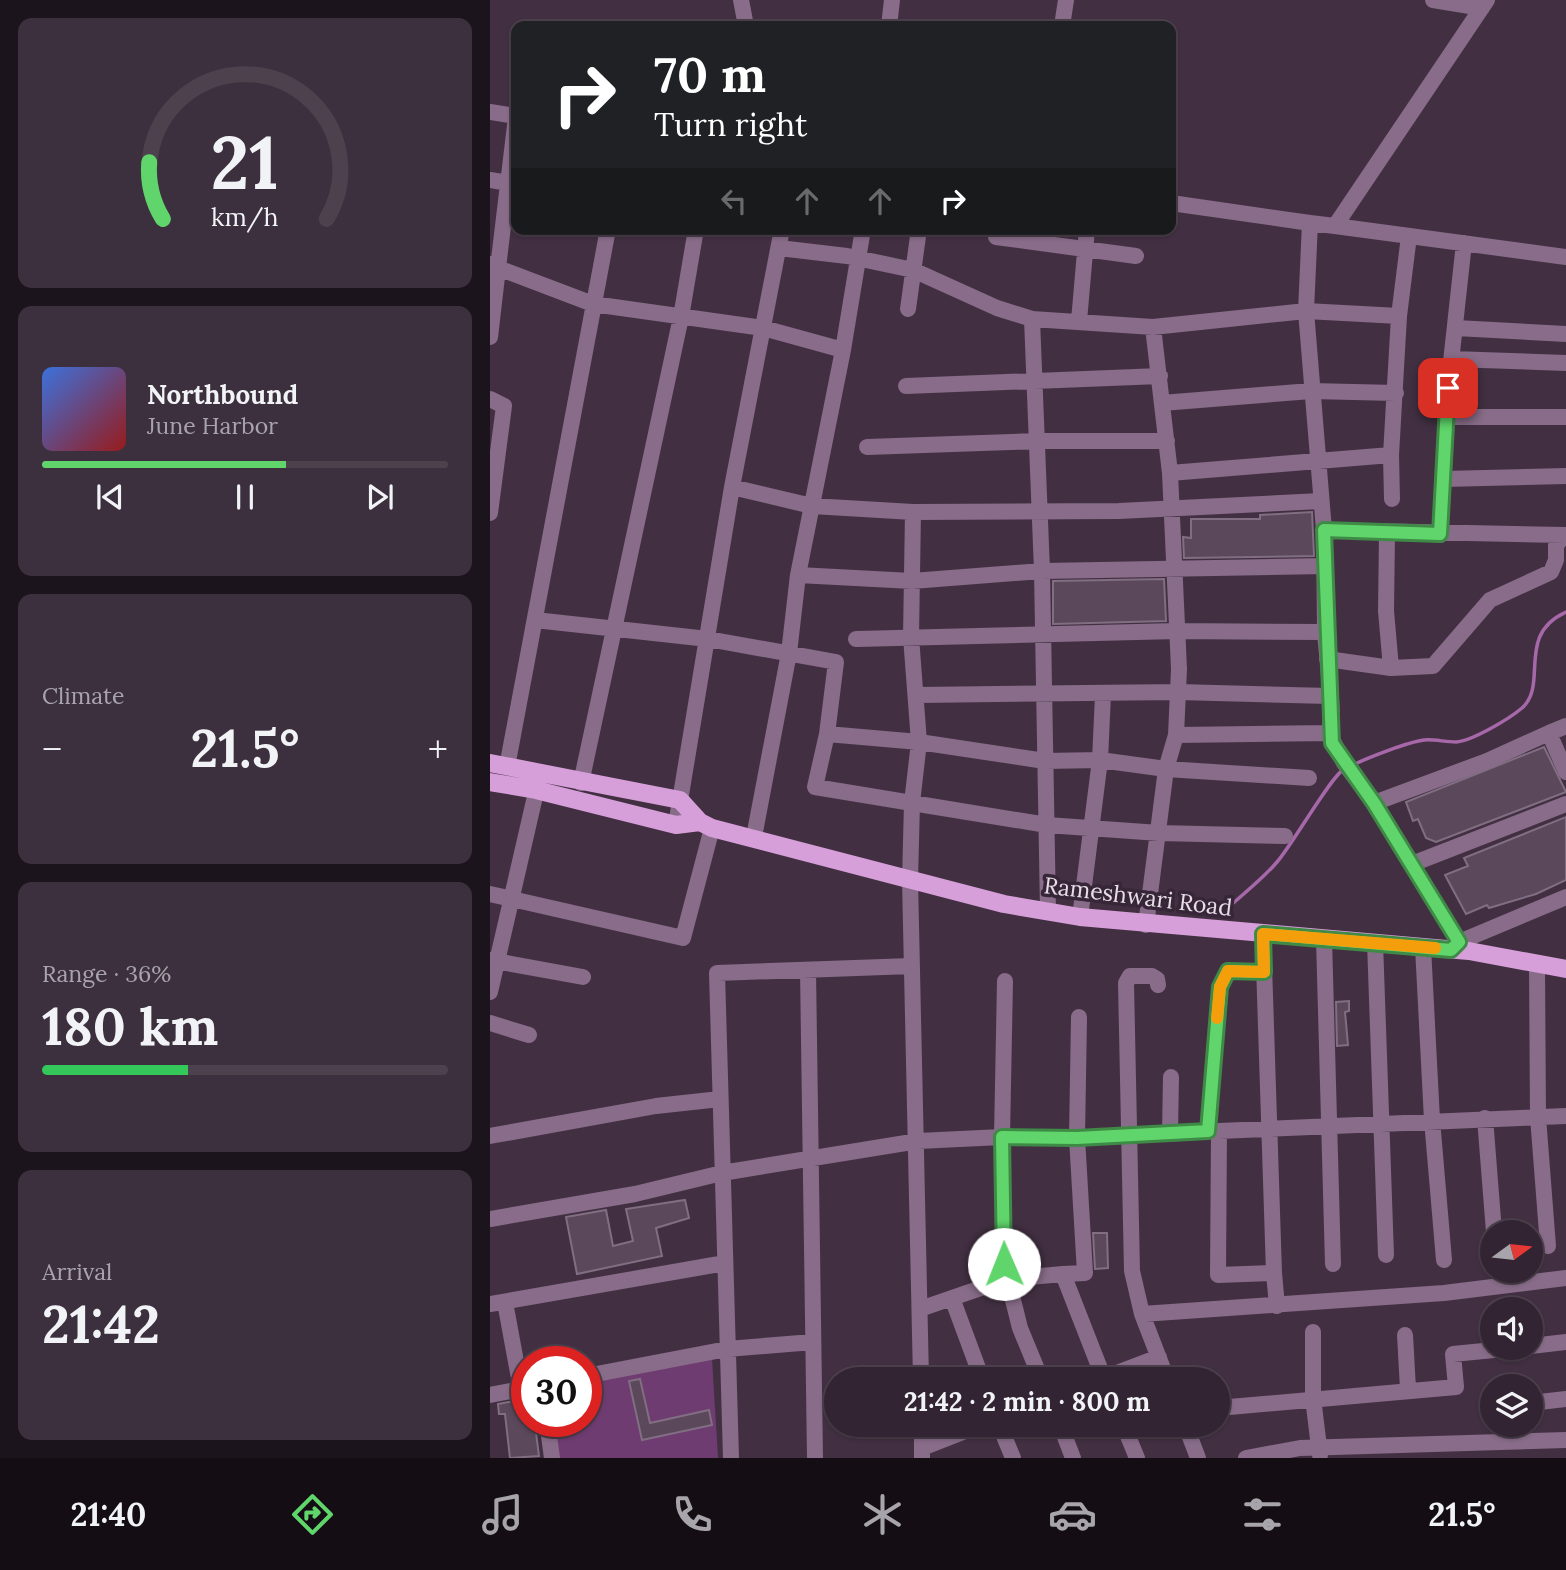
<!DOCTYPE html>
<meta charset="utf-8">
<style>
body{margin:0;font-family:Lora,serif;background:#3d303e;color:#f1f3f6;height:100vh;display:flex;flex-direction:column;font-size:26px;white-space:nowrap}
*{box-sizing:border-box;margin:0}
p{font-size:23px;color:#a8a4ac}
.icon{flex:none;width:38px;height:38px;fill:none;stroke:currentColor;stroke-width:2;stroke-linecap:round;stroke-linejoin:round}
.map{position:relative;flex:1;overflow:hidden}
.side{display:flex;flex-direction:column;gap:18px;padding:18px;background:#1c141c;width:490px}
.side>*{flex:none}
.top-card{position:absolute;left:21px;top:21px;width:665px;height:214px;border-radius:14px;box-shadow:0 2px 5px #0004,0 0 0 2px #4d414d;background:#202124;color:#fff;overflow:hidden}
.needle{width:46px;rotate:75deg}
.tools{position:absolute;left:990px;top:1220px;display:grid;gap:14px}
.tools a{display:grid;place-items:center;width:63px;height:63px;border-radius:50%;background:#322432;box-shadow:0 2px 5px #0004,0 0 0 2px #4d414d;font-size:35px}
.speed{position:absolute;left:21px;top:1346px;display:flex;gap:14px;font-size:35px;font-weight:700;text-align:center}
.speed>*{display:grid;place-content:center;width:91px;height:91px;border-radius:50%;background:#322432;box-shadow:0 2px 5px #0004,0 0 0 2px #4d414d;line-height:1}
.speed .limit{border:10px solid #d22;background:#fff;color:#111}
.pin{position:absolute;display:grid;place-items:center;width:60px;height:60px;color:#fff;margin:-30px;border-radius:14px;box-shadow:0 4px 10px #0006}
.me{position:absolute;width:77px;margin:-38px;rotate:359deg;stroke-linejoin:round;filter:drop-shadow(0 0 5px #0008)}
.turn{display:flex;align-items:center;gap:24px;height:147px;padding:0 28px;font-size:32px}
.turn .icon{width:91px;height:91px;stroke-width:2.5}
.turn b{display:block;font-size:49px;line-height:60px}
.lanes{display:flex;align-items:center;height:66px;padding:0 28px;background:#0003;justify-content:center;gap:35px;direction:ltr}
.lanes .off{opacity:.35}
.big{font-size:52px;font-weight:800;line-height:1.1}
.side .card{flex:1;display:flex;flex-direction:column;justify-content:center;gap:10px;min-width:0;padding:0 24px;border-radius:14px;background:#3d303e}
.side .dial{align-items:center;gap:0}
.dial svg{height:182px;overflow:visible;fill:none;stroke:#4d414d;stroke-width:7;stroke-linecap:round;text-anchor:middle}
.dial text{fill:#f1f3f6;stroke:none}
.song{display:flex;align-items:center;gap:21px}
.cover{width:84px;height:84px;border-radius:10px;background:linear-gradient(135deg,hsl(220 70% 55%),hsl(0 70% 35%))}
.played{height:7px;border-radius:4px;background:linear-gradient(90deg,#60d56b 60%,#4d414d 60%)}
.keys{display:flex;justify-content:space-around;direction:ltr}
.heat{display:flex;justify-content:space-between;align-items:center;font-size:38px;direction:ltr}
.charge{height:10px;border-radius:5px;background:linear-gradient(90deg,#34c759 36%,#4d414d 0)}
.trip{position:absolute;left:334px;top:1367px;width:406px;height:70px;border-radius:35px;background:#322432;box-shadow:0 2px 5px #0004,0 0 0 2px #4d414d;font-weight:800;line-height:70px;text-align:center}
.tab-bar{display:flex;height:112px;justify-content:space-around;align-items:center;background:#140e14;color:#a8a4ac}
.tab-bar .icon{width:49px;height:49px}
.tab-bar .selected{color:#60d56b}
.tab-bar b{font-size:32px;color:#f1f3f6}
main{display:flex;flex:1;min-height:0}
.map>svg:first-child{display:block}
.green{fill:#6e3c71}
.lines{fill:none;stroke-linecap:round;stroke-linejoin:round}
.stream{stroke:#a768aa;stroke-width:3.5}
.building{fill:#5b485b;stroke:#816e82;stroke-width:2}
.minor{stroke:#886c89;stroke-width:16}
.major{stroke:#d79fd9;stroke-width:18}
.route-casing{stroke:#3e8a46;stroke-width:18}
.route{stroke:#60d56b;stroke-width:12}
.slow{stroke:#f59e0b;stroke-width:12}
.labels{text-anchor:middle;dominant-baseline:central;stroke-width:7;stroke-linejoin:round;paint-order:stroke}
.street-label{font-size:23px;fill:#e8dde8;stroke:#372638}
</style>
<main>
<section class="side">
<div class="card dial"><svg viewBox="0 0 100 80">
<path d="M14 69A42 42 0 1 1 86 69"/>
<path d="M14 69A42 42 0 0 1 8 44" stroke="#60d56b"/>
<text x="50" y="56" font-size="32" font-weight="700">21</text>
<text x="50" y="72" font-size="11">km/h</text>
</svg></div>
<div class="card">
<div class="song"><i class="cover"></i><div><b>Northbound</b><p>June Harbor</p></div></div>
<div class="played"></div>
<div class="keys"><svg class="icon" aria-label="previous" viewBox="0 0 24 24"><path d="M18 5L8 12l10 7zM5 5v14"/></svg><svg class="icon" aria-label="pause" viewBox="0 0 24 24"><path d="M8 5v14M16 5v14"/></svg><svg class="icon" aria-label="next" viewBox="0 0 24 24"><path d="M6 5l10 7-10 7zM19 5v14"/></svg></div>
</div>
<div class="card"><p>Climate</p>
<div class="heat"><a>−</a><b class="big">21.5°</b><a>+</a></div>
</div>
<div class="card"><p>Range · 36%</p><b class="big">180 km</b><div class="charge"></div></div>
<div class="card"><p>Arrival</p><b class="big">21:42</b></div>
</section>
<div class="map">
<svg width="1076" height="1458" viewBox="0 0 1076 1458">
<rect width="100%" height="100%" fill="#423042"/>
<path class="green" d="M222,1359L228,1458H61L53,1421H96V1383Z"/>
<g class="lines">
<path class="stream" d="M863,765C877,758 918,742 934,740C944,739 955,742 966,742C982,741 1019,719 1032,708C1059,684 1025,635 1076,612
M731,914C749,897 771,881 787,862C802,845 840,778 853,770"/>
</g>
<path class="building" d="M822,512L824,556L694,558L693,537L701,538V519H770V515Z
M674,579L676,621L563,624V581Z
M1054,747L1076,792L946,842L936,838L928,819L923,821L916,802Z
M1076,817V880L1046,894L999,908L997,905L976,914L955,875L978,866L974,858Z
M859,1001V1011L855,1012L858,1045L847,1046L846,1002Z
M195,1200L199,1218L166,1228L172,1256L87,1274L76,1217L116,1210L123,1246L143,1241L136,1209Z
M603,1233H617L618,1268L605,1269Z
M150,1379L160,1423L219,1410L222,1425L152,1440L139,1381Z
M36,1399L37,1426L45,1425L49,1456L20,1458L15,1414H9L8,1404Z"/>
<g class="lines">
<path class="minor" d="M251,0L256,26
M943,0L992,8
M399,26L402,0
M572,26L576,0
M0,112L26,116
M26,117L8,268L103,304L273,328L353,350
M0,180L18,183
M681,203L820,223
M845,226L1076,257
M506,237L646,256
M289,248L357,256L423,270L507,308L542,319L663,327L816,311L909,316
M418,309L429,229
M542,319L552,571L558,911
M589,321L597,229
M966,328L1076,334
M0,337L8,268L0,264
M962,359L1076,363
M416,386L670,376
M0,399L14,406L0,513
M672,403L821,391L906,393
M956,417H1076
M377,447L547,441H677
M901,455L902,499
M680,473L901,455L909,316L919,236
M953,479L1076,476
M242,487L322,506L423,512
M834,530L1075,535L1066,545V560L1061,572L1000,600L943,666L901,668L837,659
M897,534L896,611L901,668
M950,535L958,389L974,243
M308,575L422,581L552,571L835,566
M45,620L218,639L346,662L337,734
M366,639L687,631L835,632
M426,695L688,692L839,696
M1076,726L1059,733L1076,772
M686,735L839,733
M17,767L118,229
M91,783L191,317L206,229
M884,803L997,761L1059,733
M186,825L242,487L292,229
M795,836L669,833L557,825L422,803L429,742L555,761L610,760L676,769L819,778
M264,837L299,653L308,575L353,350L373,229
M922,864L1076,804
M0,894L193,938L222,828
M590,917L610,760L613,695
M656,925L676,769L686,735L689,669L680,473L663,327
M773,934L784,1273
M834,939L843,1264
M885,942L896,1255
M969,942L884,803L854,763L839,733L842,711L835,632L834,530L816,311L820,223L845,226L997,0
M933,947L942,1120L954,1260
M963,948L969,942L1076,897
M0,960L93,977
M1047,964L1048,1117L1058,1246
M318,970L325,1458
M515,981L512,1137L514,1264L530,1328L551,1379
M0,992L49,779
M0,1023L39,1035
M995,1118L1004,1232
M718,1131L730,987L738,971L774,972
M729,1131L1076,1116
M680,1132L681,1077
M0,1136L166,1106L230,1099
M0,1219L145,1194L232,1173L428,1141L512,1137L587,1138L729,1131L728,1275L784,1273L787,1306
M573,1274L595,1273L587,1138L589,1017
M462,1298L492,1379
M15,1302L31,1389
M0,1304L235,1263
M430,1309L517,1279L573,1274L614,1379
M652,1314L642,1271L636,983L640,976H662L667,979L668,985
M823,1332V1398L830,1455
M915,1335L918,1389
M1041,1346L1076,1342
M96,1376L237,1349L323,1342
M431,1379L420,880L422,803L325,787L337,734L429,742L421,637L423,512L629,511L831,501
M611,1379L669,1357
M677,1379L652,1314L954,1293L1076,1278
M0,1395L37,1388
M1041,1403L1076,1399
M728,1408L966,1387L963,1354L1024,1348
M57,1421L62,1458
M432,1424V1457
M509,1424L523,1458
M570,1424L583,1458
M633,1424L647,1458
M695,1424L708,1458
M432,1448L493,1424
M241,1458L227,973L421,966
M756,1458L810,1448L1076,1440"/>
<path class="major" d="M0,763L190,800L210,822L222,828L514,904L590,917L979,951L1076,969
M0,782L46,790L186,825L210,822"/>
</g>
<g class="lines">
<g class="route-casing">
<path id="route" d="M514,1264L512,1137L587,1138L718,1131L730,987L738,971L774,972L773,934L961,950L969,942L884,803L842,743L834,530L950,534L958,388"/>
</g>
<use href="#route" class="route"/>
<path class="slow" d="M727,1018L730,987L738,971L774,972L773,934L945,948"/>
</g>
<g class="labels">
<g class="street-label">
<text transform="translate(648 896) rotate(7)">Rameshwari Road</text>
</g>
</g>
</svg>
<div class="tools">
<a><svg class="needle" viewBox="-14 -14 28 28"><path d="M0-13l5 13h-10z" fill="#e53935"/><path d="M0 13l5-13h-10z" fill="#a8a4ac"/></svg></a>
<a><svg class="icon" aria-label="sound" viewBox="0 0 24 24"><path d="M4 9h4l5-4v14l-5-4H4zM17 9q2 3 0 6"/></svg></a>
<a><svg class="icon" aria-label="layers" viewBox="0 0 24 24"><path d="M12 4l9 5-9 5-9-5zM3 14l9 5 9-5"/></svg></a>
</div>
<div class="speed"><div class="limit">30</div></div>
<div class="pin" style="left:958px;top:388px;background:#d93025"><svg class="icon" aria-label="arrive" viewBox="0 0 24 24"><path d="M6 21V4h12l-3 4 3 4H6"/></svg></div>
<svg class="me" style="left:514px;top:1264px" viewBox="-20 -20 40 40"><circle r="19" fill="#fff"/><path d="M0-13L10 11 0 6-10 11z" fill="#60d56b"/></svg>
<div class="trip">21:42 · 2 min · 800 m</div>
<div class="top-card">
<div class="turn"><svg class="icon" aria-label="right" viewBox="0 0 24 24"><path d="M7 20v-9h11M14 6l5 5-5 5"/></svg><div><b>70 m</b>Turn right</div></div>
<div class="lanes"><svg class="icon off" aria-label="left" viewBox="0 0 24 24"><path d="M17 20v-9H6M10 6l-5 5 5 5"/></svg><svg class="icon off" aria-label="ahead" viewBox="0 0 24 24"><path d="M12 20V5M6 11l6-6 6 6"/></svg><svg class="icon off" aria-label="ahead" viewBox="0 0 24 24"><path d="M12 20V5M6 11l6-6 6 6"/></svg><svg class="icon" aria-label="right" viewBox="0 0 24 24"><path d="M7 20v-9h11M14 6l5 5-5 5"/></svg></div>
</div>
</div>
</main>
<nav class="tab-bar">
<b>21:40</b>
<svg class="icon selected" aria-label="directions" viewBox="0 0 24 24"><path d="M12 3l9 9-9 9-9-9zM9 14v-3h6M13 9l2 2-2 2"/></svg>
<svg class="icon" aria-label="music" viewBox="0 0 24 24"><path d="M9 18V5l10-2v13"/><circle cx="6" cy="18" r="3"/><circle cx="16" cy="16" r="3"/></svg>
<svg class="icon" aria-label="phone" viewBox="0 0 24 24"><path d="M5 4h4l2 5-3 2q2 4 5 5l2-3 5 2v4C11 20 4 13 5 4z"/></svg>
<svg class="icon" aria-label="climate" viewBox="0 0 24 24"><path d="M12 3v18M4 7l16 10M4 17L20 7"/></svg>
<svg class="icon" aria-label="car" viewBox="0 0 24 24"><path d="M5 17H2v-5l4-1 3-4h7l3 4 3 1v5h-3M9 17h6M6 11h13"/><circle cx="7" cy="17" r="2"/><circle cx="17" cy="17" r="2"/></svg>
<svg class="icon" aria-label="filters" viewBox="0 0 24 24"><path d="M4 7h16M4 17h16"/><circle cx="9" cy="7" r="2"/><circle cx="15" cy="17" r="2"/></svg>
<b>21.5°</b>
</nav>
